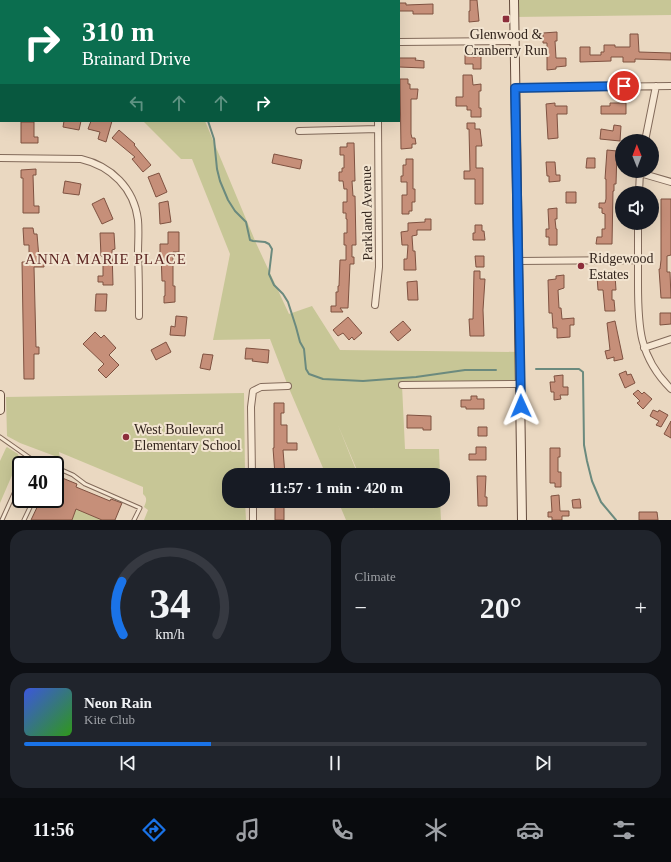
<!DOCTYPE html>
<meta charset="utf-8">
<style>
body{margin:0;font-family:"Times New Roman",serif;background:#20242c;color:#f1f3f6;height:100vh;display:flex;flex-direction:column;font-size:15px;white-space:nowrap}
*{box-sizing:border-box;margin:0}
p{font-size:13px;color:#9ea1a6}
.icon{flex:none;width:22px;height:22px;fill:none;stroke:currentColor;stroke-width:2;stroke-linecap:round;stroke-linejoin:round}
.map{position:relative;height:520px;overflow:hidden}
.panel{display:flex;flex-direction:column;gap:10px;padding:10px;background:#0d0f14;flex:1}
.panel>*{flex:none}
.banner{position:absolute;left:0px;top:0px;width:400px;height:122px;box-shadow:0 4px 16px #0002;background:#0b6e4f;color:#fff;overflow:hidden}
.needle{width:26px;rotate:359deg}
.controls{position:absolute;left:615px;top:134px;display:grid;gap:8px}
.controls a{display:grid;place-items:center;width:44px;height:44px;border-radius:50%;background:#171b24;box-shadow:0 4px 16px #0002;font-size:20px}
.speed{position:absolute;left:12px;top:456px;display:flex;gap:8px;font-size:20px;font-weight:700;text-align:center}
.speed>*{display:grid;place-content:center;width:52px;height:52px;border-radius:50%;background:#171b24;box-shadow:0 4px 16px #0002;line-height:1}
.speed .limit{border:2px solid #111;border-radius:6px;background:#fff;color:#111}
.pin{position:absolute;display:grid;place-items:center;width:34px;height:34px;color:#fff;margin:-17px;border:2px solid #fff;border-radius:50%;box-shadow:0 1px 4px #0007}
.me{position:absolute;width:44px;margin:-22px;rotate:359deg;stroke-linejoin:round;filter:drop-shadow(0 0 3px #0008)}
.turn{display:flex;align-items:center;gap:14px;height:84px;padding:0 16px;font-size:18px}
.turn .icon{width:52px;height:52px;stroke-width:2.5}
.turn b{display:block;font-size:28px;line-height:34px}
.lanes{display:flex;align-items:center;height:38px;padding:0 16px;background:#0003;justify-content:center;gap:20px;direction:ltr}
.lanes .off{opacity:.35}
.big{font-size:30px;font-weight:600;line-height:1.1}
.panel .widget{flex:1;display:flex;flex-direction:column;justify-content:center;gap:6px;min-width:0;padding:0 14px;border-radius:16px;background:#20242c}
.panel .dial{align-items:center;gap:0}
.dial svg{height:104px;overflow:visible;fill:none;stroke:#363941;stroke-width:7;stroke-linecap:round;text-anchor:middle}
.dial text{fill:#f1f3f6;stroke:none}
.song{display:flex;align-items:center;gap:12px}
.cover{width:48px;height:48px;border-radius:6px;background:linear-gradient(135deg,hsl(230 70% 55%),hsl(110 70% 35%))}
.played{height:4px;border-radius:2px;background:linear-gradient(90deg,#1a73e8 30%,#363941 30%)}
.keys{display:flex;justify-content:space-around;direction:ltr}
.heat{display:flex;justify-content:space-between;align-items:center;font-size:22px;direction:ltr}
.panel .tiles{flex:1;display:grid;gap:10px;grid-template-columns:1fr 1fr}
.widget:last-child{grid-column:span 2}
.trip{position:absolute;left:222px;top:468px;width:228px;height:40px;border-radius:16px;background:#171b24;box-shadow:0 4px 16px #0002;font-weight:600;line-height:40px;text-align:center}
.tab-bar{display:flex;height:64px;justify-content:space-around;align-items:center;background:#090b0e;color:#9ea1a6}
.tab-bar .icon{width:28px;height:28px}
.tab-bar .current{color:#1a73e8}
.tab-bar b{font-size:18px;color:#f1f3f6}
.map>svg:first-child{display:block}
.green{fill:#c7c696}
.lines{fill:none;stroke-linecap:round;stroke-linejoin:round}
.stream{stroke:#6b8a7e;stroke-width:2}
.building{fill:#c68f79;stroke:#7f5241}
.lane-casing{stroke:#826a5a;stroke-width:5}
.street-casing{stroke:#826a5a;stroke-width:8}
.secondary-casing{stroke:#644b3d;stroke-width:10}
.lane{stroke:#f6e7d3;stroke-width:3}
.street{stroke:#f6e7d3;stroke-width:6}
.secondary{stroke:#f6e7d3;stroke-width:8}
.route-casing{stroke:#114b97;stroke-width:10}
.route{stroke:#1a73e8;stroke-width:7}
.poi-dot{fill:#8c2e3b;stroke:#f2e4d0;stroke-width:1.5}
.labels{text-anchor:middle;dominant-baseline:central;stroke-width:4;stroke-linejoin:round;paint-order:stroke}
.poi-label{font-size:14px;fill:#33251d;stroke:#f2e4d0;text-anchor:start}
.street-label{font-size:14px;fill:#33251d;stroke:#f2e4d0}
.neighbourhood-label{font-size:15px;letter-spacing:1px;fill:#5c2420;stroke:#f2e4d0}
</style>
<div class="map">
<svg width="671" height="520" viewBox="0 0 671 520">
<rect width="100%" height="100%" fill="#ead8c1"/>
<path class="green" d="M514,0H671V15L514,17Z
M143,121H205L256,243L289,314L312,306L340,350L520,352V384L402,385L405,449H439L440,475H359L338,425L358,475H326L288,386L270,339L213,340L230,254L192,159H181Z
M244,393L245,475H229V501H245L246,520H144L148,510L144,507C146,502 148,498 143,494V487L59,452L60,458L20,443L7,436L6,397Z
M7,447L18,454L19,459L0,503V461L6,448Z
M338,501H370L374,510L371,501H440L441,520H346Z
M76,509L102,520H72Z"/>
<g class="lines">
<path class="stream" d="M141,0V1
M208,121L214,139L217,169L220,181L228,200L235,211L246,222L250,240L253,241L265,242L269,244L272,249L269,274L274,285L283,294L288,302L296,327L300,342L304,349L306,369L309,374L323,379L363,381L416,377L465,370H496
M536,369H579L583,372L584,445L587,461L592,481L601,502L616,520"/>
</g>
<path class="building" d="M470,0H477L479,21L469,22V11H470Z
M399,3H406V5L433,4V14H413V11H399Z
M557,32V41H555L556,58H566V66L556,67V69L547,70V43H543V33Z
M630,34H638L639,52L671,53V60L635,59V62H623V57H611V61L580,62V47H590V55H601V52H604V45H615V47H630Z
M465,54H473V57L481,56V69H473V64H465Z
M399,58H416L415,60L424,61V68L399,67Z
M463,75H472L473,85L481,84V91H479V108H481V117H471V110H467V106H456V97H463Z
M400,79H408V84H410V89H418L417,99H411V134L412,138H415L416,144H412V148L401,149Z
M555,103V106H567V114H557L558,138L548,139L546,104Z
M610,103H626V114H601V106H610Z
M64,121H81L79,130L63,127Z
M91,121H112L106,142L98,139L100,132L88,129Z
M21,122H34V137H38V143H21Z
M467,123H475V129H480L482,146H476V168H483V204H475V179H464V171H470L469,129H467Z
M614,125L621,126L620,141L600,139L601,129L613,131Z
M119,130L135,144L134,145L151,165L143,172L132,159L135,157L112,138Z
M347,143H354L355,181H352L353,196H355L356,245H352V257H354V264H350L348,308H340L343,312H331V306H336V292H338V286H339L340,260H346V245H344V233H347V219H346V213H343V202H347V189H344L343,181H339V172H342V168H344V155H340V147H347Z
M607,150L617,151L616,184H614V191H613L612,244H596L597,237H602V229H605V214L602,213V208H599V203H605L606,199V179H605Z
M274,154L302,160L300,169L272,163Z
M587,158H595V168H586Z
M406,159H413V189H415V202H412V211H409V214H402V195H407V182H401V176H403V165H406Z
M546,162H555L556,175H560V181L549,182V176H547Z
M36,169V175H33L34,206H39V213H23V178H21V170Z
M159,173L167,192L156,197L148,177Z
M65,181L81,184L79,195L63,193Z
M566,192H576V203H566Z
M104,198L113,219L102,224L92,204Z
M661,199H671V255L667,256V272H670L671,298H661L659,269H660L661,260Z
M168,201L171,222L160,224L159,203Z
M557,208V219H555L556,229H557V245H549V237H546V229H549L548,209Z
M425,219H431V230H417V235L412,236L413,251H415L416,270H404V259H407L408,245H402L401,232L408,231V223L425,222Z
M475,225H482V231H484L485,240H473V233H475Z
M23,228H33L34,234H37L39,258H44V267H34L36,347H39V354H34V379H24L22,262H29V245H24Z
M168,232H179V252H173V286H175V302L164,303V296H165V281H162L161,253H160V244H168Z
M100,233H114L115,249L112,250L113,285H103V282H98V276H103V256H101Z
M475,256H484V267H476Z
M474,271H480V279H485L483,310L484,336H470L469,319H473Z
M564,275V288L558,290L559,308H561L562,319L574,318V325H570V337L557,338V328H553L552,313H549L548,280L556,279V276Z
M615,275L616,290H612V300H614L615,311H605L603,290H598L597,276Z
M417,281L418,300H408L407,282Z
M96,294H107L106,311H95Z
M660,313H671V324L660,325Z
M176,316L187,317L185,336L170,335L171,326L175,327Z
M348,317L362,333L354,340L352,337L349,340L343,333L338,336L333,330Z
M403,321L411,330L398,341L390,332Z
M615,321L623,359L614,361V357L607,359L605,351L610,350L607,323Z
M95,332L101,338L104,335L116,348L109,355L119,365L106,378L98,370L104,364L83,344Z
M166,342L171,352L156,360L151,350Z
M246,348L269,350L268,363L252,361L253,359H245Z
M203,354L213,355L210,370L200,368Z
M626,371L627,375L631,374L635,383L625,388L619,374Z
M563,375V387H568V395H560L561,399L554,400V392H551L550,382H555L554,376Z
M638,390L642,394L644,392L652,399L643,409L637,403L640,401L633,394Z
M471,396H477V399H484V409H466V407H461V400H471Z
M274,403H284V413H281V425H287V443H297V450H283L285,475H275L273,448H274Z
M653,410L658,412L659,410L668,415L661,427L656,425L659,421L650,416Z
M407,415L431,416V430H423V428H407Z
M671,421V438L664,434Z
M478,427H487V436H478Z
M476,447H486V460H469V454H476Z
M550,448H560V457H558V472H561V487H555V483H550Z
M55,475L77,484L76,487L110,501L111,499L122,503L115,520H102L76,509L72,520H31L41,499H55Z
M477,476H486L485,497H487V506H478Z
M559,495L560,511H569V516H562V520H552V517H548V512H552L551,496Z
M580,499L581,508H573L572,500Z
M275,501H284V520H275Z
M639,512H657L658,520H639Z"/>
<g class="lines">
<g class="lane-casing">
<path id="lane" d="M0,437L30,458L49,465
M27,465L30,458
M55,467L73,475L85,484L140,508L134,520
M2,520L21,478
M24,520L34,499"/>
</g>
<g class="street-casing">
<path id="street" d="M218,0L220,1
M399,42L515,41
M515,88L671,86
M299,131L378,129
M645,141L656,86
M0,158L81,159C111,166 134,188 138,220C139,231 138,243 138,254C139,274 139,295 139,316
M640,173L671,182
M639,193L640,171
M638,223C638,244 638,264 638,284C638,327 639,357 671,389
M518,261L637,260
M375,305L379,267L378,121
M644,348L671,339
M402,385L520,384
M252,475L251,407L253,391L261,387L288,386
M253,501V520"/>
</g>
<g class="secondary-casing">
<path id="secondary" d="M514,0L522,520
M0,395V410"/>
</g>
<use href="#lane" class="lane"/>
<use href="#street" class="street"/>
<use href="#secondary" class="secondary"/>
</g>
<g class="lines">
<g class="route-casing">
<path id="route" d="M521,406L515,88L624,86"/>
</g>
<use href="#route" class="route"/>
</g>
<g class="poi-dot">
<rect x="502" y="15" width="8" height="8" rx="2"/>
<circle cx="581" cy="266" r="4"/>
<circle cx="126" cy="437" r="4"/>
</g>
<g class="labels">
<g class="poi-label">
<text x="506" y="34" text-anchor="middle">Glenwood &amp;<tspan x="506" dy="16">Cranberry Run</tspan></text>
<text x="589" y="258">Ridgewood<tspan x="589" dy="16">Estates</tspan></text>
<text x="134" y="429">West Boulevard<tspan x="134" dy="16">Elementary School</tspan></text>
</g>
<g class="street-label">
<text transform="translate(367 213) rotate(-91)">Parkland Avenue</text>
</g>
<g class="neighbourhood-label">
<text x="106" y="259">ANNA MARIE PLACE</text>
</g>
</g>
</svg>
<div class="controls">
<a><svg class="needle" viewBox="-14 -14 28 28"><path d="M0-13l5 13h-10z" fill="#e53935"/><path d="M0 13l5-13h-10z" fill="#9ea1a6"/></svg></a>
<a><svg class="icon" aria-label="sound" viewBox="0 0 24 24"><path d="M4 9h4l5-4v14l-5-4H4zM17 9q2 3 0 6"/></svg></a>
</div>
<div class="speed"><div class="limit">40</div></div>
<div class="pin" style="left:624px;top:86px;background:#d93025"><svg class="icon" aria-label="arrive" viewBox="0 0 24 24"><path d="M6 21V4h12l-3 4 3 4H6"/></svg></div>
<svg class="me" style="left:521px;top:406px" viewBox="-20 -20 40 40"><path d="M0-17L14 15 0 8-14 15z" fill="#1a73e8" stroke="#fff" stroke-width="4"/></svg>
<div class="trip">11:57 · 1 min · 420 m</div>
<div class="banner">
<div class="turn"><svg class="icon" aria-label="right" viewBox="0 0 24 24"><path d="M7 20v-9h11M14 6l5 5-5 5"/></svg><div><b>310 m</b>Brainard Drive</div></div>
<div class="lanes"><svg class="icon off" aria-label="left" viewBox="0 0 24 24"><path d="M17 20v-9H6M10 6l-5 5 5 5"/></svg><svg class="icon off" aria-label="ahead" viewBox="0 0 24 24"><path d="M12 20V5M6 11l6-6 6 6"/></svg><svg class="icon off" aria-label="ahead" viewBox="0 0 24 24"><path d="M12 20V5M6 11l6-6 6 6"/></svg><svg class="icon" aria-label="right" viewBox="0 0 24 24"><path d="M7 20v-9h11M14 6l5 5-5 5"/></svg></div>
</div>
</div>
<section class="panel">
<div class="tiles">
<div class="widget dial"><svg viewBox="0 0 100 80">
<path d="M14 69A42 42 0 1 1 86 69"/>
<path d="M14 69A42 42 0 0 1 13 28" stroke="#1a73e8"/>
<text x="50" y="56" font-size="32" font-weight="700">34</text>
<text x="50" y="72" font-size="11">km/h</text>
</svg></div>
<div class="widget"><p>Climate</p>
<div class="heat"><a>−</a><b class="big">20°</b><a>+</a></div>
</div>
<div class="widget">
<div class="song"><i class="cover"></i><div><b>Neon Rain</b><p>Kite Club</p></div></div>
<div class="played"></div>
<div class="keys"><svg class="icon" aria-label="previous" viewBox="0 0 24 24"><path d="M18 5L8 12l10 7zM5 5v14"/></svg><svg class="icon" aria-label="pause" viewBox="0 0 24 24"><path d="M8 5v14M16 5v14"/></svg><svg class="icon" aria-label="next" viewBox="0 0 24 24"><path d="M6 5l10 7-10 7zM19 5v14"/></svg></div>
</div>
</div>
</section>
<nav class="tab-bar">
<b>11:56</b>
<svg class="icon current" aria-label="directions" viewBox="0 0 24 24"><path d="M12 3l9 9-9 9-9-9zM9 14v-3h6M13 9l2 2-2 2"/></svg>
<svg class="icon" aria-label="music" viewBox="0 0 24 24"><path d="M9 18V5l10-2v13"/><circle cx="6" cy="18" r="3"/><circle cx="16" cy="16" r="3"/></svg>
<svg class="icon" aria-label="phone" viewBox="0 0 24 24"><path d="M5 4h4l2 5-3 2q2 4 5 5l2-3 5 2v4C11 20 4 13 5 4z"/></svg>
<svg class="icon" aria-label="climate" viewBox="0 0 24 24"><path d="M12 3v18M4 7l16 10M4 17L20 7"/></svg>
<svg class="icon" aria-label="car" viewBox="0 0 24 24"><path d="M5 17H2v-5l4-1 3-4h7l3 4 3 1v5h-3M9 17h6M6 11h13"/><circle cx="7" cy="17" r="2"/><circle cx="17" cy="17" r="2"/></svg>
<svg class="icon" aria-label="filters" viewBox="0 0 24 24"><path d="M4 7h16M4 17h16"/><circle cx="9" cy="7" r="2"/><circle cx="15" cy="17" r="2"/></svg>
</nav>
